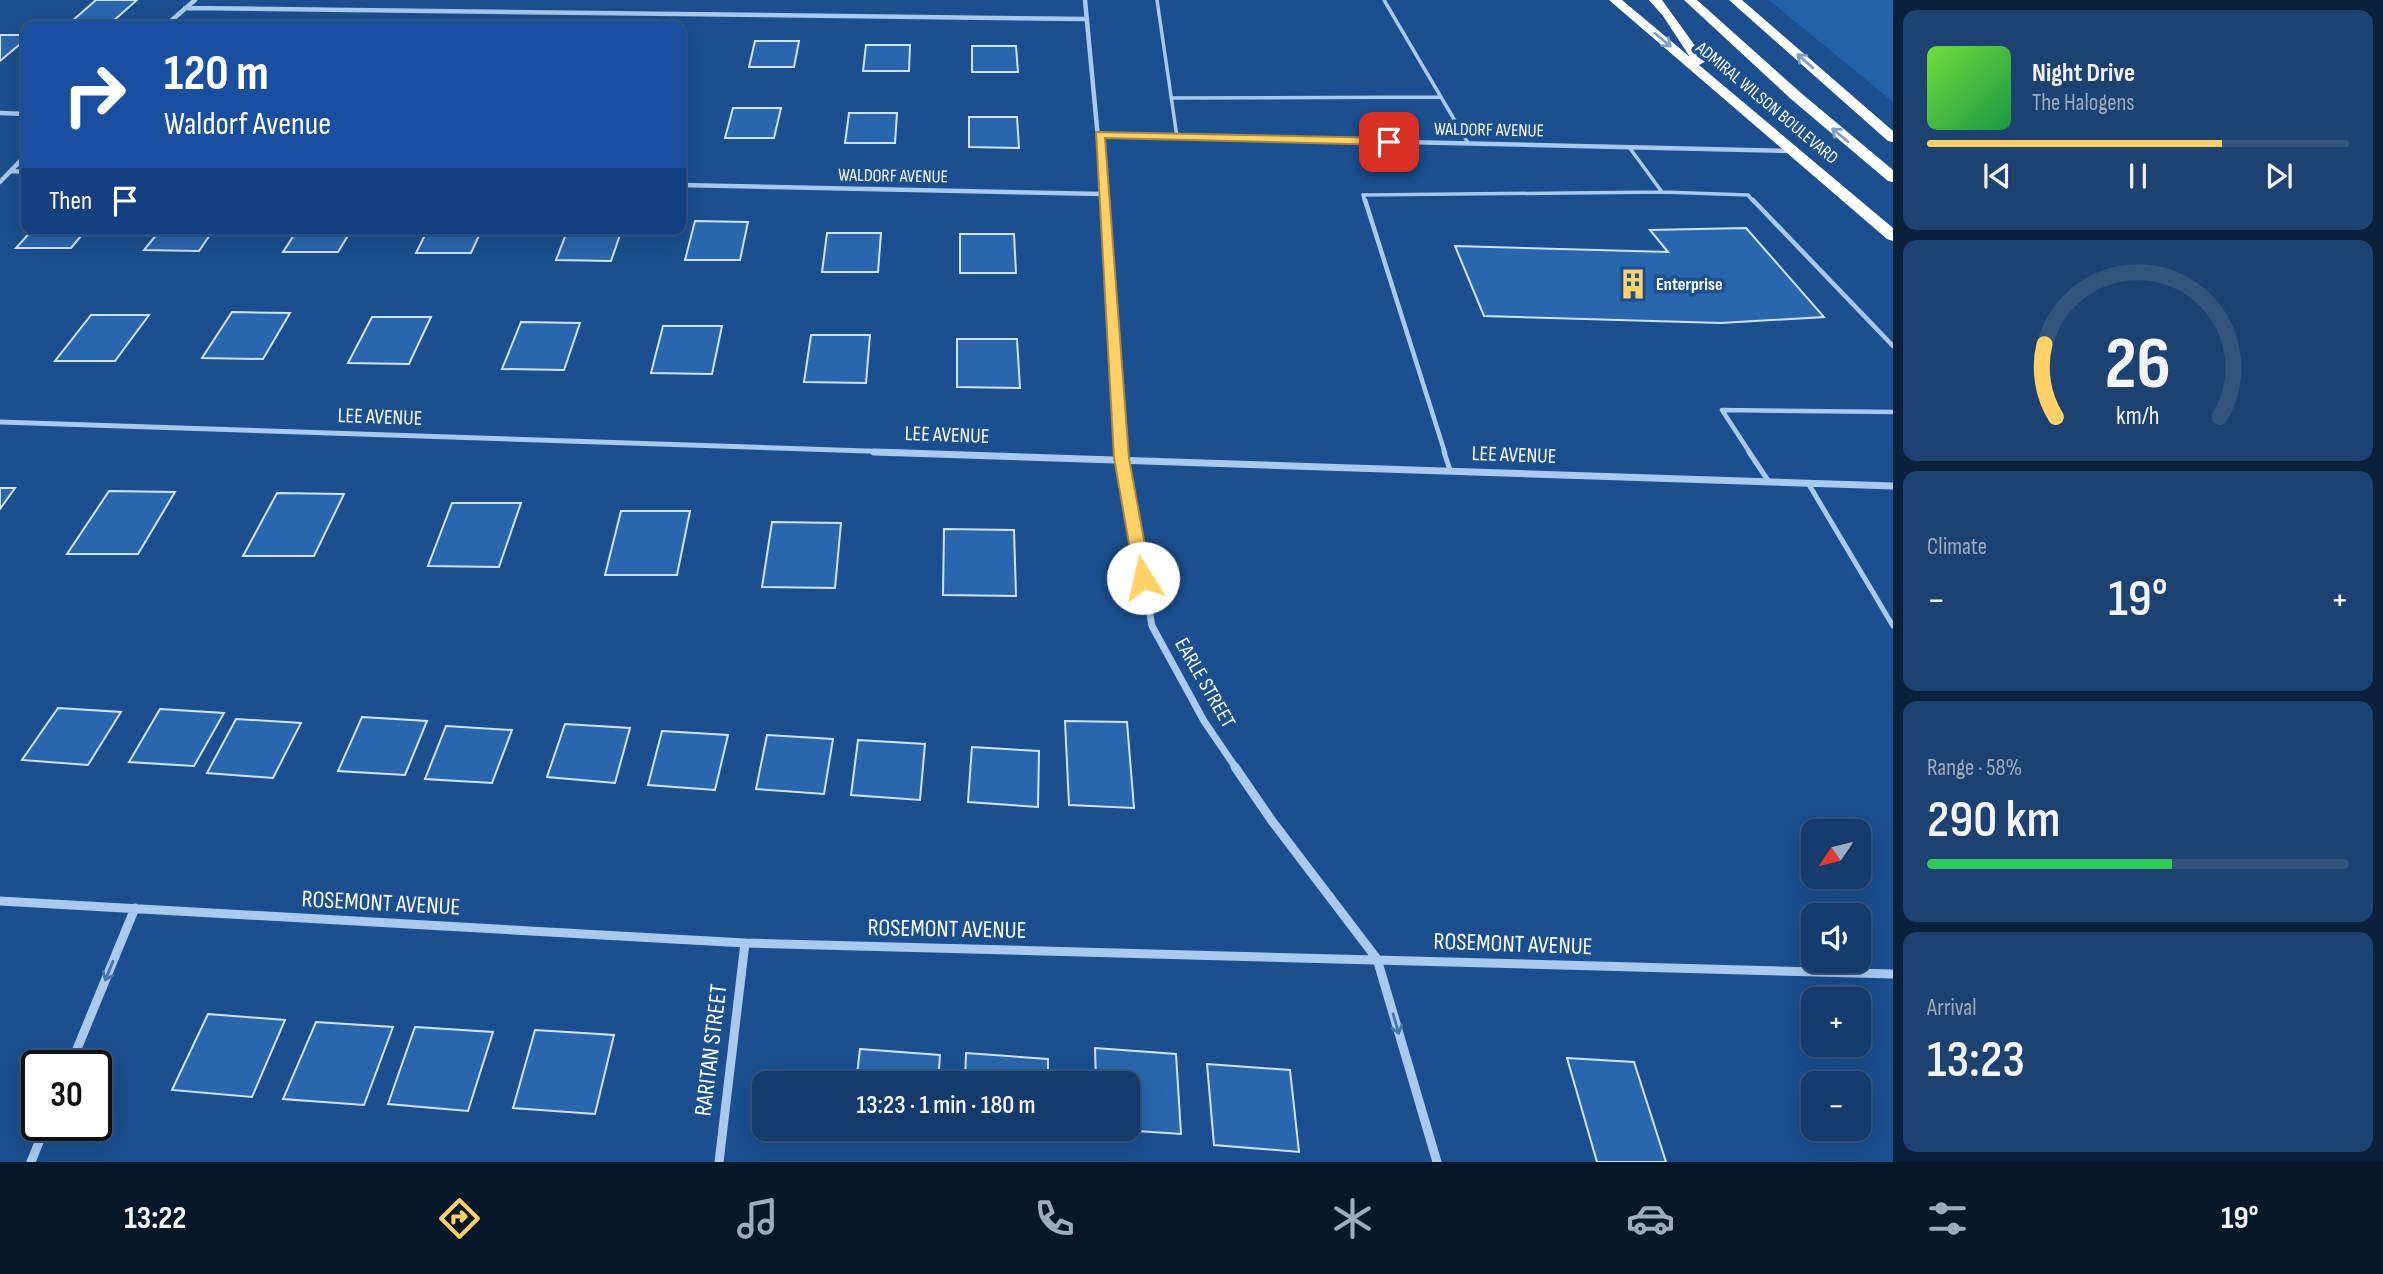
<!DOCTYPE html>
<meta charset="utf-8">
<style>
body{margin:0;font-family:"Sofia Sans Condensed",sans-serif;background:#1d4271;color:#f1f3f6;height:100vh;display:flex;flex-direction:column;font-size:26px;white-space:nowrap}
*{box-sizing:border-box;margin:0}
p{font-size:23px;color:#9dadc1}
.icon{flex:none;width:38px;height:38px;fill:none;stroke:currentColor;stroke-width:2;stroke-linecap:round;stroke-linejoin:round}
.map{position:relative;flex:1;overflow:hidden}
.sheet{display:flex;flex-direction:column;gap:10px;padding:10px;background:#0b203b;width:490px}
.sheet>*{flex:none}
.hud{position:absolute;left:21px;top:21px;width:665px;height:214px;border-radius:14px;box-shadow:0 7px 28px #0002,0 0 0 2px #33557e;background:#1a4fa0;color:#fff;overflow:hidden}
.needle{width:46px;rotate:235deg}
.controls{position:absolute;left:1801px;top:819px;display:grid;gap:14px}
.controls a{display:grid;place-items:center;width:70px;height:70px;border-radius:14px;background:#143b6b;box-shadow:0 7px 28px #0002,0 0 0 2px #33557e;font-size:35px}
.speed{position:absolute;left:21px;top:1050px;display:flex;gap:14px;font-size:35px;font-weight:700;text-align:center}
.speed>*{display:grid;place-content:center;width:91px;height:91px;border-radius:50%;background:#143b6b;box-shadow:0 7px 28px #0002,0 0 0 2px #33557e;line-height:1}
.speed .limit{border:4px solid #111;border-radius:10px;background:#fff;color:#111}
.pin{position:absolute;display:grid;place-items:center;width:60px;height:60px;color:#fff;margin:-30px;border-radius:14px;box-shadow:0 4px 10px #0006}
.me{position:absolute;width:77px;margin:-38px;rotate:350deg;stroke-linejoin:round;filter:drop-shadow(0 0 5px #0008)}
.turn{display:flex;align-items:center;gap:24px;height:147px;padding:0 28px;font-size:32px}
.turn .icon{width:91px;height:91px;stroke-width:2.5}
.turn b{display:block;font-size:49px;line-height:60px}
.then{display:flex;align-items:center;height:66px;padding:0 28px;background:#0003;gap:14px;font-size:26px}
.big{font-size:52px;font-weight:600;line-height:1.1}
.sheet .tile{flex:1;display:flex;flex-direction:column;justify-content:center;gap:10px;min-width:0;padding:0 24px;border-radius:14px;background:#1d4271}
.sheet .dial{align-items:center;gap:0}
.dial svg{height:182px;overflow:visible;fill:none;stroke:#33557e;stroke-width:7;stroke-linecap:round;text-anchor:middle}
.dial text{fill:#f1f3f6;stroke:none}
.song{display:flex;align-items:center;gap:21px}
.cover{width:84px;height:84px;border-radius:10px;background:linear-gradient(135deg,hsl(100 70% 55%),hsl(140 70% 35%))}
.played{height:7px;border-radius:4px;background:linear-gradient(90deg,#ffd166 70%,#33557e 70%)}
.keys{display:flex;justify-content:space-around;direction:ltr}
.heat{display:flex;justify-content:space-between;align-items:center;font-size:38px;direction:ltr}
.charge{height:10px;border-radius:5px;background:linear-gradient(90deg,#34c759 58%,#33557e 0)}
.trip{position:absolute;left:752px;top:1071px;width:388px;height:70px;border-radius:14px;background:#143b6b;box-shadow:0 7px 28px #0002,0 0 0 2px #33557e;font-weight:600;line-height:70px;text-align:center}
.tab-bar{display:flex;height:112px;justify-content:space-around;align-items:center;background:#08182b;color:#9dadc1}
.tab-bar .icon{width:49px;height:49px}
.tab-bar .selected{color:#ffd166}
.tab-bar b{font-size:32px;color:#f1f3f6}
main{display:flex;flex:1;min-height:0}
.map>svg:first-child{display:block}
.green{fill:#2461a8}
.building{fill:#2a66ad;stroke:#cfe3fa;stroke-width:2}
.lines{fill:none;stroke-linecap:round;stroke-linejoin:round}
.lane-far2{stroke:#a9c9ee;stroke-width:3.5}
.lane-far1{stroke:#a9c9ee;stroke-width:4.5}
.lane{stroke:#a9c9ee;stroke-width:5}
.street-far3{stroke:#a9c9ee;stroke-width:4.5}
.street-far2{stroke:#a9c9ee;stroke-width:5}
.street-far1{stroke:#a9c9ee;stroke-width:7}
.street{stroke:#a9c9ee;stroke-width:9}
.highway{fill:#fff;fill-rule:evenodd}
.oneway{stroke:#829ec1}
.oneway2{stroke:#4674ac}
.route{fill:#ffd166;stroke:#a68842;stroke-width:2}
.labels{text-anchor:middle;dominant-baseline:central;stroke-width:7;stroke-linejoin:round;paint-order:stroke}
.far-street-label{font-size:18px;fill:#fff;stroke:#1b4f8f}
.far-poi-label{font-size:18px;font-weight:bold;fill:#fff;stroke:#1b4f8f;text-anchor:start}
.street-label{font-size:21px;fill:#fff;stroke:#1b4f8f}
.near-street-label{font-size:24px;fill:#fff;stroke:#1b4f8f}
</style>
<main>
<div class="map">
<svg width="1893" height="1162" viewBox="0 0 1893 1162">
<rect width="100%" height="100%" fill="#1b4f8f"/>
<path class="green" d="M1769,0H1893V102Z"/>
<path class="building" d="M96,0H137L112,22L72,21Z
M0,35H26V39L0,61Z
M755,41H799L794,67H749Z
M866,45H910L909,71H863Z
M972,46H1016L1018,72H972Z
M733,108H781L774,138H725Z
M849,113H897L895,143H845Z
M969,117H1017L1019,148L969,147Z
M695,221L748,222L740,260H685Z
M1746,228L1824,317L1721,323L1484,316L1455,246L1668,252L1650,230Z
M33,229H87L71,248H16Z
M161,229H214L199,251L144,250Z
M298,229H352L338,252H283Z
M428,229H482L471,253H416Z
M568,229H622L611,261L556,260Z
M827,233H881L878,272H822Z
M960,234H1014L1016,273H960Z
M232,312L290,313L263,359L202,358Z
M91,315H149L115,361H55Z
M372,317H431L409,364L348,363Z
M521,322L580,323L564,370L502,369Z
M663,326H722L712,374L651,373Z
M811,335H870L866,383L804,382Z
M957,339H1017L1020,388L957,387Z
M0,488H15L0,509Z
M109,491L175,492L138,554H67Z
M277,493L344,494L314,556H243Z
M452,503H521L499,567L428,566Z
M621,511H690L677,575H605Z
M772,522L841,523L835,588L762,587Z
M944,529L1014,530L1016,596L943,595Z
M58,708L121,712L88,765L22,760Z
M160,709L224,713L194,766L129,762Z
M362,717L427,721L405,775L338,771Z
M236,719L301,723L273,778L207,773Z
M1065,721L1127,722L1134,808L1069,805Z
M565,724L630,728L615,783L547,777Z
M446,726L512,730L492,783L425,779Z
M662,731L728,735L715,790L648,785Z
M767,735L833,739L824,794L756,789Z
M858,740L925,744L920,800L851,795Z
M972,747L1039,751L1038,807L968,802Z
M208,1014L285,1020L252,1097L172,1090Z
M316,1022L393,1027L364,1105L283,1099Z
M415,1027L493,1032L468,1111L388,1104Z
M535,1030L614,1035L595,1114L513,1108Z
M1095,1048L1176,1054L1181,1134L1106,1129H1129V1083H1096Z
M860,1049L940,1055L938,1083H856Z
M966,1053L1048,1059V1083H965Z
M1567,1058L1634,1062L1666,1162H1597Z
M1207,1064L1290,1070L1299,1152L1214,1145Z
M851,1129H935V1136Z
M963,1129H1047V1139L963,1133Z"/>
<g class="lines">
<path class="lane-far2" d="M1157,0L1177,137
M1384,0L1468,143
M1171,98L1441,97
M1629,147L1662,192L1748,195L1754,202
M1365,202L1363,195L1662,192"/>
<path class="lane-far1" d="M1365,200L1445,453
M1753,200L1893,346
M1750,453L1722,410L1893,412"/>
<path class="lane" d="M1444,452L1450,470
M1749,452L1769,482
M1808,483L1893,626"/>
<path class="street-far3" d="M1085,0L1104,202
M185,8L1087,19
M165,26L195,0
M0,113L26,114
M1099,135L1792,151
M11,171L26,172
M0,182L26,155
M681,185L1104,194"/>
<path class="street-far2" d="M1104,200L1122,453
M0,422L926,453"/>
<path class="street-far1" d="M874,452L1893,486
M1122,452L1152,626L1204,721L1236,768"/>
<path class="street" d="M1235,767L1272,821L1377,959L1437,1162
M0,901L745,943L1893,974
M70,1066L135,908
M31,1162L46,1125
M719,1162L745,943"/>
<path class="highway" d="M1609,0H1622L1690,57L1663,16L1649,0H1662L1706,61L1699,65L1893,228V241L1887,239Z
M1684,0H1697L1801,93L1893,170V182L1888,181L1791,99Z
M1729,0H1742L1893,131V142L1888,141Z"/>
</g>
<defs><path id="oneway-shaft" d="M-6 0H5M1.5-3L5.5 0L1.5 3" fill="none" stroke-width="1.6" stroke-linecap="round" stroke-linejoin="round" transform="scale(1.75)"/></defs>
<g class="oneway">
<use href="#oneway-shaft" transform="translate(1663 40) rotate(40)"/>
<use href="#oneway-shaft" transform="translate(1805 61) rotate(-139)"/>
<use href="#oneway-shaft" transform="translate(1840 135) rotate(-140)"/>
</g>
<g class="oneway2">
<use href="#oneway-shaft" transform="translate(109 971) rotate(112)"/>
<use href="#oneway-shaft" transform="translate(1396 1024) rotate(74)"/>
</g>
<path class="route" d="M1096,132L1389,138L1394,142L1389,145L1105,138L1129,458L1151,578L1143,584L1135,578L1114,458Z"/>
<defs>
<g id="building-bare" transform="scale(2.415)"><path d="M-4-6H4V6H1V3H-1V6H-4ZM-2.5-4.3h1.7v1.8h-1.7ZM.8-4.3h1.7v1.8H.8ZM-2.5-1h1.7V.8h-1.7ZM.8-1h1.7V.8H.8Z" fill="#ffd166" stroke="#1b4f8f" stroke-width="2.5" paint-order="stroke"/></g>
</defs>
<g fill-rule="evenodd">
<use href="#building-bare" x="1633" y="284"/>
</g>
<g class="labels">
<g class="far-street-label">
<text transform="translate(1767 103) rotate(40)">ADMIRAL WILSON BOULEVARD</text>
<text transform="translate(1489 130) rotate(1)">WALDORF AVENUE</text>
<text transform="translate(893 176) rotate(1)">WALDORF AVENUE</text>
</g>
<g class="far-poi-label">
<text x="1656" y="284">Enterprise</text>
</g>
<g class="street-label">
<text transform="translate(380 417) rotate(2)">LEE AVENUE</text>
<text transform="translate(947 435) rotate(2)">LEE AVENUE</text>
<text transform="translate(1514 455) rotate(2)">LEE AVENUE</text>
<text transform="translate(1205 683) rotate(60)">EARLE STREET</text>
</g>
<g class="near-street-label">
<text transform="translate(381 903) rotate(3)">ROSEMONT AVENUE</text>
<text transform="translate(947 929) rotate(1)">ROSEMONT AVENUE</text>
<text transform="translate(1513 944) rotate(2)">ROSEMONT AVENUE</text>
<text transform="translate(711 1050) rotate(-83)">RARITAN STREET</text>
</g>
</g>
</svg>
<div class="controls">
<a><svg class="needle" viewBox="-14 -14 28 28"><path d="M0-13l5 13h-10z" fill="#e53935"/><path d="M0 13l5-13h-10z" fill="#9dadc1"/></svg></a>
<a><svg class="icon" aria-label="sound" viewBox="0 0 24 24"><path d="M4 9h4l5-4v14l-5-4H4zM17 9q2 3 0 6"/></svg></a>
<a>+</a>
<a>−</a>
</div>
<div class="speed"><div class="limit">30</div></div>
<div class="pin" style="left:1389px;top:142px;background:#d93025"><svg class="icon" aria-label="arrive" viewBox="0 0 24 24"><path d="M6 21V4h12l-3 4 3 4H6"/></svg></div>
<svg class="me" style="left:1143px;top:578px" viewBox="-20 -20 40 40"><circle r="19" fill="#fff"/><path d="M0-13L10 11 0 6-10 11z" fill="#ffd166"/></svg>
<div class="trip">13:23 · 1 min · 180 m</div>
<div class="hud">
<div class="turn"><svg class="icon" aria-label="right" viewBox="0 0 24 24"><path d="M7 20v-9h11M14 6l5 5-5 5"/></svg><div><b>120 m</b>Waldorf Avenue</div></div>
<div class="then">Then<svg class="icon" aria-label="arrive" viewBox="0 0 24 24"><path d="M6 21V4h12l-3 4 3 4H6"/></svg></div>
</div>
</div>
<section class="sheet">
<div class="tile">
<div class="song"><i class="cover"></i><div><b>Night Drive</b><p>The Halogens</p></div></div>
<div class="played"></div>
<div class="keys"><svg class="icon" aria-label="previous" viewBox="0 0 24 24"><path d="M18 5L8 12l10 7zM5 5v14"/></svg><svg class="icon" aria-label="pause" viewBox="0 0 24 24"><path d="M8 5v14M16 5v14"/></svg><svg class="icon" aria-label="next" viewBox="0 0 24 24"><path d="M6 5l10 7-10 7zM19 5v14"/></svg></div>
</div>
<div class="tile dial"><svg viewBox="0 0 100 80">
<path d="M14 69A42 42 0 1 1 86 69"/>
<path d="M14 69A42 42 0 0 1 9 37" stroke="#ffd166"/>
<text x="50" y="56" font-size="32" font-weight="700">26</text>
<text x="50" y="72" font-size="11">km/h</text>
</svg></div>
<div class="tile"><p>Climate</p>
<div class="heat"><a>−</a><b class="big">19°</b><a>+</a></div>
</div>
<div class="tile"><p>Range · 58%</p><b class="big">290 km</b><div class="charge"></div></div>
<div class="tile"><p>Arrival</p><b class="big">13:23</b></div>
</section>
</main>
<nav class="tab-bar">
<b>13:22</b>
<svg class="icon selected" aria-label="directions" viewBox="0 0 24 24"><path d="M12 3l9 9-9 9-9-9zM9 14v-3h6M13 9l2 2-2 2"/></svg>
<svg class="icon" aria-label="music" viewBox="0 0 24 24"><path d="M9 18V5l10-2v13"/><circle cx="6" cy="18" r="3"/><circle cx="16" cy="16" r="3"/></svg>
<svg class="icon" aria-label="phone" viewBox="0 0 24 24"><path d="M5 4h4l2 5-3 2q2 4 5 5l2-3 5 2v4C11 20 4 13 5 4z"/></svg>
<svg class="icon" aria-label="climate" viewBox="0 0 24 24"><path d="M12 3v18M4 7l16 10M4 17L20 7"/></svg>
<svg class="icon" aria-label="car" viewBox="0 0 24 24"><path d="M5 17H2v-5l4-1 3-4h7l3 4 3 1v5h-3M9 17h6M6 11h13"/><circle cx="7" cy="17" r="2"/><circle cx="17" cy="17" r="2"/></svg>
<svg class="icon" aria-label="filters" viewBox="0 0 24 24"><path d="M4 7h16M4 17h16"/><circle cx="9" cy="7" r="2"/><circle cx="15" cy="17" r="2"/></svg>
<b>19°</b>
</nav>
